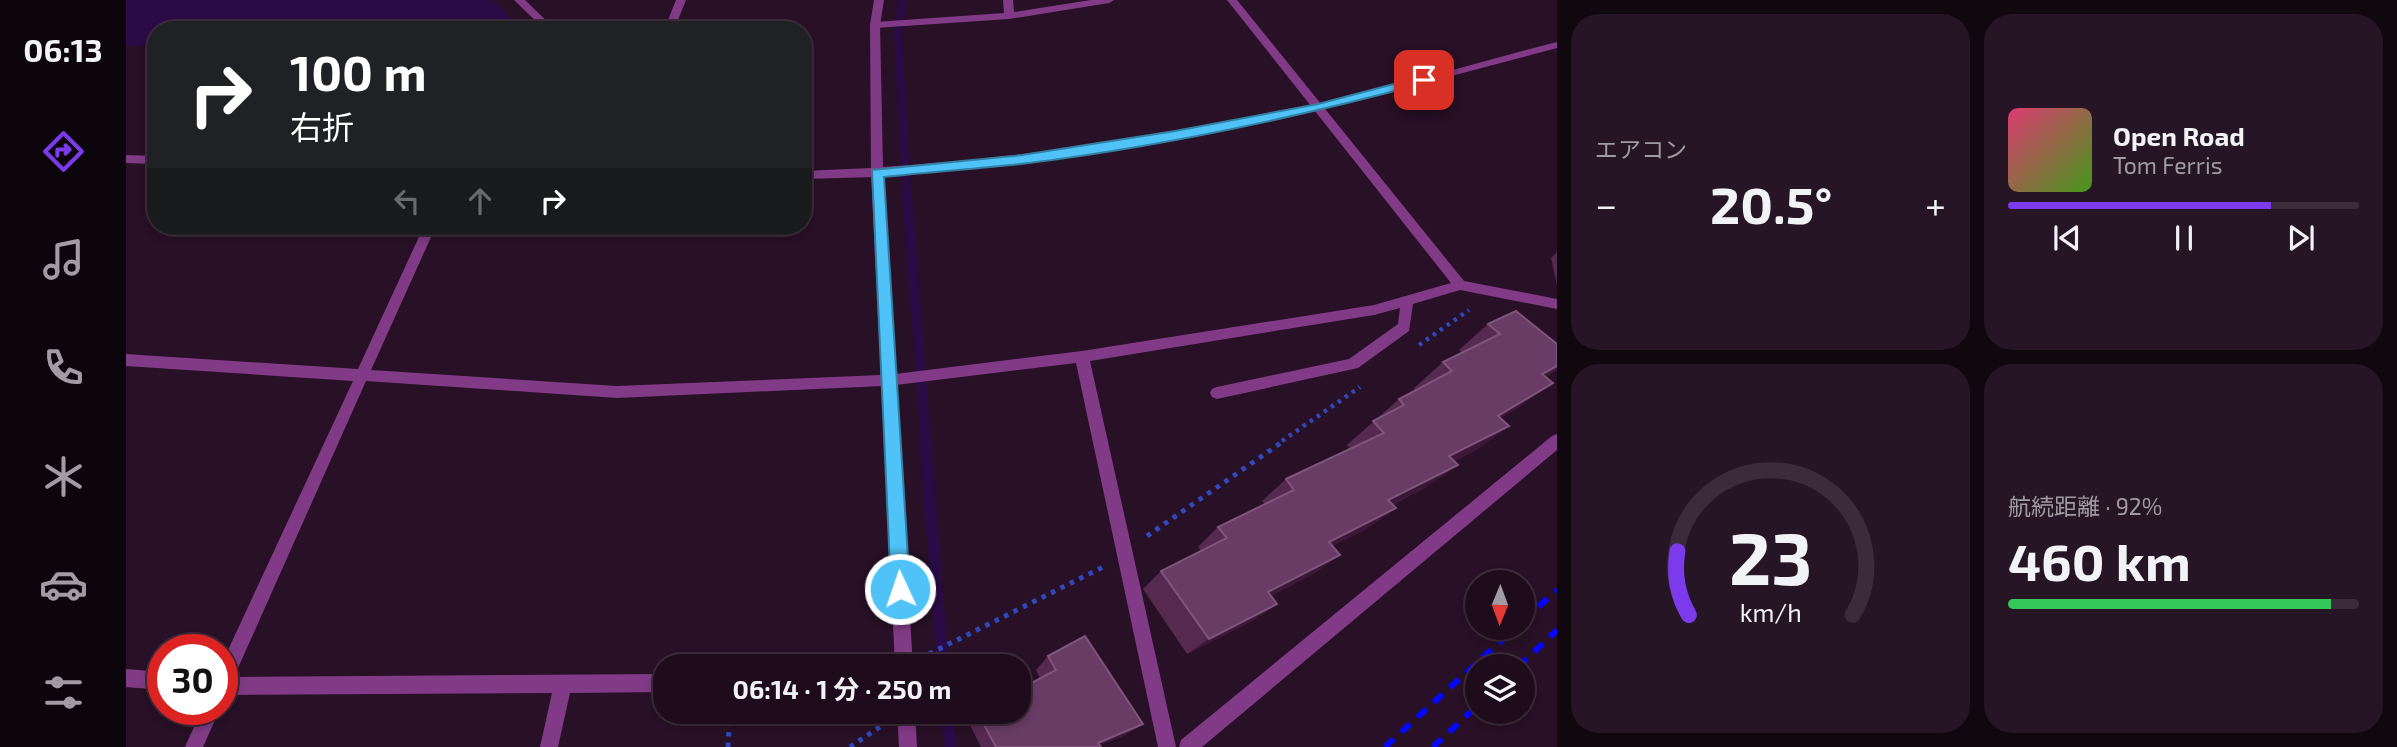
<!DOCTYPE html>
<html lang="ja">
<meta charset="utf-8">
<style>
body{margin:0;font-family:"Exo 2","Noto Sans JP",sans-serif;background:#261525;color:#f1f3f6;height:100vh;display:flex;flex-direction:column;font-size:26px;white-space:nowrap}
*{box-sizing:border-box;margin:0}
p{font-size:23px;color:#a19ba3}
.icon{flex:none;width:38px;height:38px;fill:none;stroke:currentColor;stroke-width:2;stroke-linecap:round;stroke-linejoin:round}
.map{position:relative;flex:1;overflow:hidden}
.side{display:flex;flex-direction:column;gap:14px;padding:14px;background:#10070f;width:840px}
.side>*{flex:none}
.banner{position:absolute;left:21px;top:21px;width:665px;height:214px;border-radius:28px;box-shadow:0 4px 10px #0003,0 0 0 2px #3c2c3b;background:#202124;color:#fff;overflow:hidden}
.needle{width:46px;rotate:181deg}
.tools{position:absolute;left:1339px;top:570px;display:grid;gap:14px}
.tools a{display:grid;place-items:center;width:70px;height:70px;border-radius:50%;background:#1e0c1c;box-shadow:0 4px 10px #0003,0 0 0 2px #3c2c3b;font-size:35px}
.speed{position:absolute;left:21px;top:634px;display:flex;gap:14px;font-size:35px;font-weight:700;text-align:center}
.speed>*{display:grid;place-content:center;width:91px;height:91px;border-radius:50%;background:#1e0c1c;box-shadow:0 4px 10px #0003,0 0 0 2px #3c2c3b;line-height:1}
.speed .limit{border:10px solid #d22;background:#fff;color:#111}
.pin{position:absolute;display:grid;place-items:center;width:60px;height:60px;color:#fff;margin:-30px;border-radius:14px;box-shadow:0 4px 10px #0006}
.me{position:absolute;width:77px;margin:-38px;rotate:357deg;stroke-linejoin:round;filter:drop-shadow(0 0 5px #0008)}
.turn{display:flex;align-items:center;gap:24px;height:147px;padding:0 28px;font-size:32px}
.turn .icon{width:91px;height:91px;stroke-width:2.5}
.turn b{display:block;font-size:49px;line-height:60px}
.lanes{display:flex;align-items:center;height:66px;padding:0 28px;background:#0003;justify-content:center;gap:35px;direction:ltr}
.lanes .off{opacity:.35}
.big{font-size:52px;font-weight:700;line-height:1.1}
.side .tile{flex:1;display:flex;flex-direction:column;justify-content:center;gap:10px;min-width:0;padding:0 24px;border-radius:28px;background:#261525}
.side .dial{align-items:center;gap:0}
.dial svg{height:182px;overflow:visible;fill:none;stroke:#3c2c3b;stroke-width:7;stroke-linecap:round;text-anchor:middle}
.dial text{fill:#f1f3f6;stroke:none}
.song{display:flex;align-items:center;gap:21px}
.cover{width:84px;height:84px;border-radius:10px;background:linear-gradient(135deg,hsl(340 70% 55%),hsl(100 70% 35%))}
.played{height:7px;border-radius:4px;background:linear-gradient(90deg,#7c3aed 75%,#3c2c3b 75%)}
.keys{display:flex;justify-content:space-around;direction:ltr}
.heat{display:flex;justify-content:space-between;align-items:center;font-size:38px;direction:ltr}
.charge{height:10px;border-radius:5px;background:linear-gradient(90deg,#34c759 92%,#3c2c3b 0)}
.side .tiles{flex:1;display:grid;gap:14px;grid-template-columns:repeat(2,1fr)}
.trip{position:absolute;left:527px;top:654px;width:378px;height:70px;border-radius:28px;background:#1e0c1c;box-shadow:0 4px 10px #0003,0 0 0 2px #3c2c3b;font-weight:700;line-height:70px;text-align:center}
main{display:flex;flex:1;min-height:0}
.tab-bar{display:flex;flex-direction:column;width:126px;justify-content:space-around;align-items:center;background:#0c050b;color:#a19ba3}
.tab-bar .icon{width:49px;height:49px}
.tab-bar .active{color:#7c3aed}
.tab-bar b{font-size:32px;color:#f1f3f6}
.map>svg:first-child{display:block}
.water{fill:#2a0b46}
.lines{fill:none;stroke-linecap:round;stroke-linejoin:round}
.stream-far2{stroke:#2a0b46;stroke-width:8}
.stream-far1{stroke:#2a0b46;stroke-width:10}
.stream{stroke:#2a0b46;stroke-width:12}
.path-far1{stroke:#3048b9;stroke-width:4.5;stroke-dasharray:3.5 5;stroke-linecap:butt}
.path{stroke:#3048b9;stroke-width:5;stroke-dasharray:4.5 6;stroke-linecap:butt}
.minor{fill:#813b86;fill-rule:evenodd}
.tertiary{fill:#813b86;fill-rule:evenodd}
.rail{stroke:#0406fe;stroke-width:6;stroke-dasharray:12 10;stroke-linecap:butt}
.wall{fill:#562951}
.shaded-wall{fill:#3c1738}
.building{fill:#683c64;stroke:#80547c;stroke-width:2}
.route{fill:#4fc3f7;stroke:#337fa1;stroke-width:2}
</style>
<main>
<nav class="tab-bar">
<b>06:13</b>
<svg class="icon active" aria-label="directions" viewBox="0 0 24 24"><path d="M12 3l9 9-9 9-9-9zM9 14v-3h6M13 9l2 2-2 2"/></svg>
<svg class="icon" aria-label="music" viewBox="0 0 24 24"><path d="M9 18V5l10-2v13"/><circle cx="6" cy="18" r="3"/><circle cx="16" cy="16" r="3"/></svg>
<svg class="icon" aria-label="phone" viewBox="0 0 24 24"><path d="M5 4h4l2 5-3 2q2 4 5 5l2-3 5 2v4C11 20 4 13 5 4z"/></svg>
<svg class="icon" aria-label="climate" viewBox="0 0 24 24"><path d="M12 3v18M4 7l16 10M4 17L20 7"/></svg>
<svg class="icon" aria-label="car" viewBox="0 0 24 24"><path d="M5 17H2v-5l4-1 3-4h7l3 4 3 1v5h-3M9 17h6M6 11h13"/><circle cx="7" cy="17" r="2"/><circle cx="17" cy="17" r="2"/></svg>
<svg class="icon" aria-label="filters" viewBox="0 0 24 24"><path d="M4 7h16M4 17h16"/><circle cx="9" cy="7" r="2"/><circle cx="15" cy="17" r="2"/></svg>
</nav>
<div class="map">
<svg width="1431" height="747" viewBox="0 0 1431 747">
<rect width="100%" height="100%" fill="#281026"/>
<path class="water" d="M0,0H367L397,30H30V45L0,46Z"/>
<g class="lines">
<path class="stream-far2" d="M776,0L772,35L781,197"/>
<path class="stream-far1" d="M781,195L800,441"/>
<path class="stream" d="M799,440L817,667
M821,712L824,747"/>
<path class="path-far1" d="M1293,345L1343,310
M1156,441L1234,387"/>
<path class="path" d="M1021,536L1159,440
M803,654L977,567
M602,747L604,712
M724,747L755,726"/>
<path class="minor" d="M388,0H399L430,30H419Z
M550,0H560L548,30H538Z
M877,0H887L888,12L965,0H988L983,3L883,19L749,28L744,25L749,22L878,13Z
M1101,0H1111L1338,281L1431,299V309L1334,290L1287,304L1283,331L1232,368L1091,399L1086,397L1084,393L1086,389L1091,387L1223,359L1272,324L1274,308L1248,315L964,361L1050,747H1032L950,363L770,385L787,667H769L756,386L491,398L240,381L108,677L539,674V692L444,693L432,747H414L426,693L96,695V663L227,381L0,366V354L232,369L298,226H310L245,370L491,386L755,375L745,173L751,169L757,173L769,374L956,351L1248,305L1325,283Z
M1431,434V450L1076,747H1053L1055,740L1426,436Z
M0,669L37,672V690L0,687Z
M76,709H94L77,747H59Z
M771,712H789L791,747H773Z"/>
<path class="tertiary" d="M748,0H758L754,25L757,167C903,157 1050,136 1194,104C1274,86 1352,62 1431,42V48L1220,104L1063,137L871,165L751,177L677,179V171L745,168L744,25Z
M0,155L30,156V164L0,163Z"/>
<path class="rail" d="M1396,621L1431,590
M1392,667L1431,630
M1259,747L1389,628
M1307,747L1351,706"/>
</g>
<path class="wall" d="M1431,252V285L1425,258Z
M1390,311L1421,378L1393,407L1374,418L1383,426L1350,450L1328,461L1332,465L1300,487L1266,505L1270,508L1240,529L1206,546L1214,555L1187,574L1145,596L1151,604L1126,621L1061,654L1017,589L1035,571L1075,551L1072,547L1092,527L1139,504L1136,501L1160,479L1225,449L1221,445L1273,399L1290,390L1288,388L1317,362L1336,353L1333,350L1362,324Z
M922,656L1017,724L999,735L973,745L975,747H855L843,723L851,712L914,678L910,670Z"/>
<path class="shaded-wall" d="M1431,366V370L1414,383L1416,374Z
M1427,383L1393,407L1339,440L1372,416Z
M1383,426L1350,450L1292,478L1323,456Z
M1332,465L1300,487L1233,521L1262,500Z
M1270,508L1240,529L1176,561L1203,542Z
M1214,555L1187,574L1118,610L1142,592Z
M1151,604L1126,621L1061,654L1083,639Z
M1017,724L999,735L969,747L972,743Z"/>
<path class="building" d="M1390,311L1431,344V366L1416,374L1427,383L1372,416L1383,426L1323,456L1332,465L1262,500L1270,508L1203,542L1214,555L1142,592L1151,604L1083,639L1035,571L1101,538L1092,527L1168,490L1160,479L1258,433L1247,421L1278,405L1273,399L1326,371L1317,362L1374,334L1362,324Z
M959,636L1017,724L972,743L975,747H870L851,712H892V690L930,670L922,656Z"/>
<path class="route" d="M1298,76L1303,77V82C1169,118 1033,147 895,164C850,169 803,172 758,177L784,589L781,595L774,598L768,595L765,589L746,170L896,155L1049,131L1192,104Z"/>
</svg>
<div class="tools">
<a><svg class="needle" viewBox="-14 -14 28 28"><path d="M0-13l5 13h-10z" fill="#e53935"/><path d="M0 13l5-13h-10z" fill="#a19ba3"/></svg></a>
<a><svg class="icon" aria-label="layers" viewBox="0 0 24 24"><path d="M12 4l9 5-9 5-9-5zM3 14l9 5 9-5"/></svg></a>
</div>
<div class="speed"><div class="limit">30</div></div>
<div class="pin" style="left:1298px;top:80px;background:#d93025"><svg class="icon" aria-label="arrive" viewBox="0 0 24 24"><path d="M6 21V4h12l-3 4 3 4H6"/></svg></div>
<svg class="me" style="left:774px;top:589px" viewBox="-20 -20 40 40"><circle r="17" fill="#4fc3f7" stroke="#fff" stroke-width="3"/><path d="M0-11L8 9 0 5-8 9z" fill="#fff"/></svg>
<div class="trip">06:14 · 1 分 · 250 m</div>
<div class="banner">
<div class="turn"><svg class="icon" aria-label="right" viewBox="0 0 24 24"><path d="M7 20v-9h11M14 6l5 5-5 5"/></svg><div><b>100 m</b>右折</div></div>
<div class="lanes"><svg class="icon off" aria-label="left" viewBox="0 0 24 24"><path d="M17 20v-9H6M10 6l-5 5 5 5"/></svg><svg class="icon off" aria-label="ahead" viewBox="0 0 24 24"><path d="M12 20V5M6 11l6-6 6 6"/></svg><svg class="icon" aria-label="right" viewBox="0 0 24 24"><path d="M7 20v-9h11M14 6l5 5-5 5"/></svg></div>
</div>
</div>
<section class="side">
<div class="tiles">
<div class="tile"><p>エアコン</p>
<div class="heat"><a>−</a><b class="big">20.5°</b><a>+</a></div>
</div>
<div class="tile">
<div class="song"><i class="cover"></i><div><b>Open Road</b><p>Tom Ferris</p></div></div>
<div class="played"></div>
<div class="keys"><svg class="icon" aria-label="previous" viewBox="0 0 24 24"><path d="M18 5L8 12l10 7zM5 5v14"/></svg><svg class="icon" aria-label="pause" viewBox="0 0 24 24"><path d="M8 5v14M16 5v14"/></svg><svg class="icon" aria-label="next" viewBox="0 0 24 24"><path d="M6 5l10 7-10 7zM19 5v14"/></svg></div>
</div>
<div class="tile dial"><svg viewBox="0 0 100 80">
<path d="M14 69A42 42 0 1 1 86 69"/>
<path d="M14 69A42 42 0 0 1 9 41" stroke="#7c3aed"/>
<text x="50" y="56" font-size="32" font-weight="700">23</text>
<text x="50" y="72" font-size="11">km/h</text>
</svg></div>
<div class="tile"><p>航続距離 · 92%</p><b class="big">460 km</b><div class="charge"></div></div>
</div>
</section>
</main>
